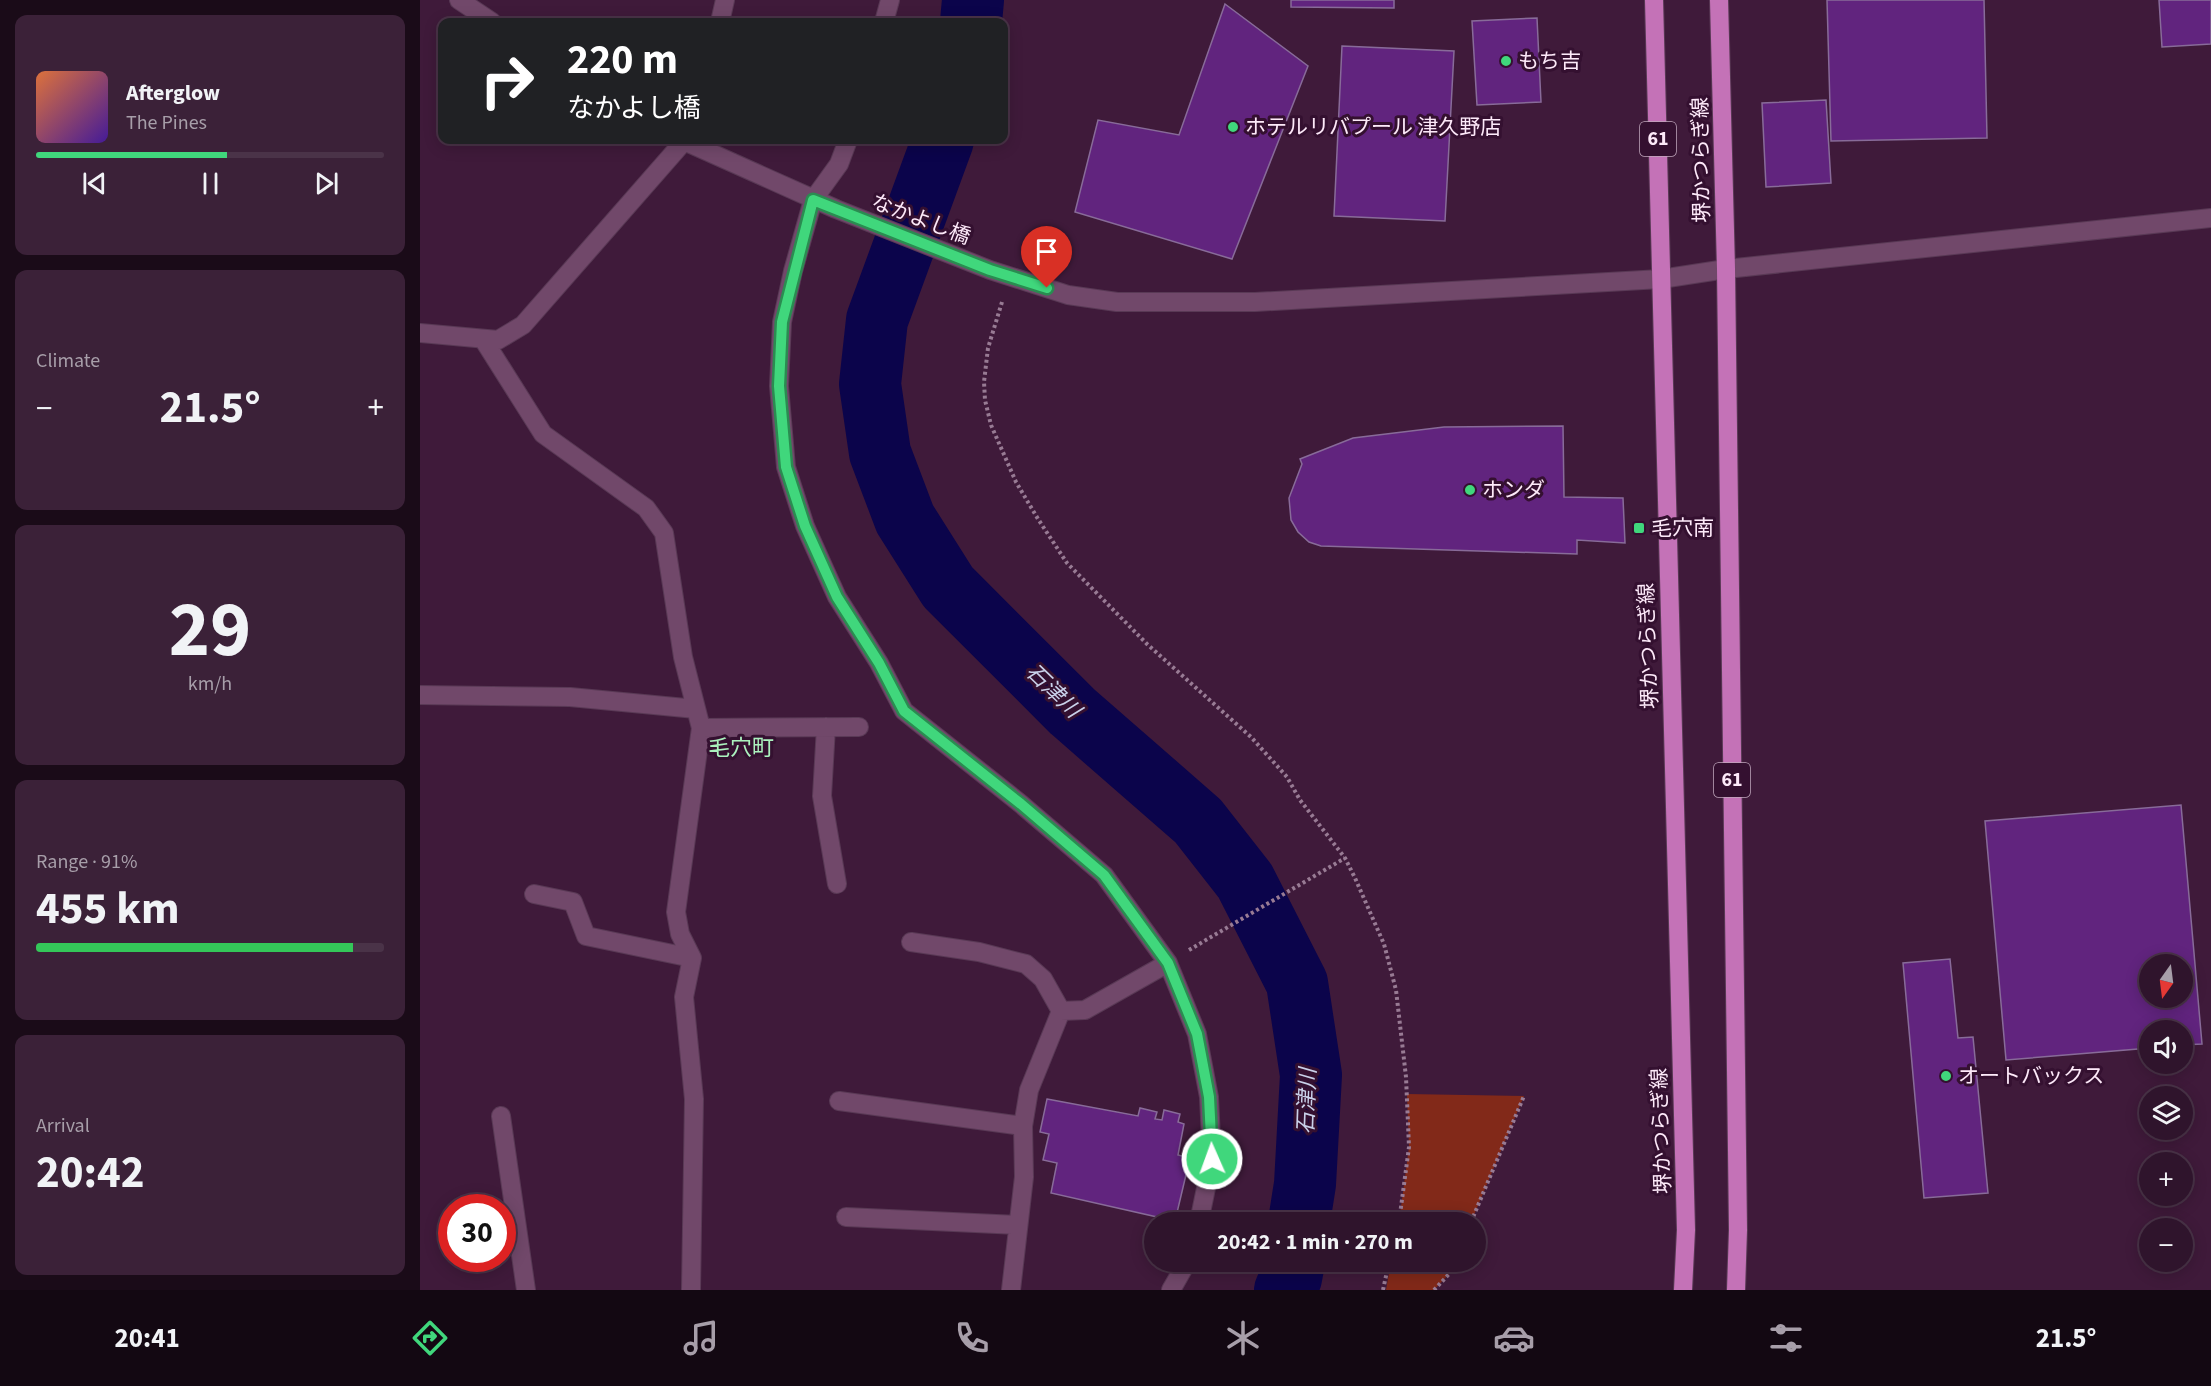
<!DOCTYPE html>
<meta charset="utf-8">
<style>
body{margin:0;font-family:"Source Sans 3","Noto Sans JP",sans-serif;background:#3b2138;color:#f1f3f6;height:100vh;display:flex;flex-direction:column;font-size:22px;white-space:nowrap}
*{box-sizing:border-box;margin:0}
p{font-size:20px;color:#a79ea9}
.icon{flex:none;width:33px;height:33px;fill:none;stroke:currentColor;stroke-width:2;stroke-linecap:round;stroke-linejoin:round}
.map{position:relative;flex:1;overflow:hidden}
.drawer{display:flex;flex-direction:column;gap:15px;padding:15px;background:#1a0b18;width:420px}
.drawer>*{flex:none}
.banner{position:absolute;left:18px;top:18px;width:570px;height:126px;border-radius:12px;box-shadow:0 3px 15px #0003,0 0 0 2px #4a3348;background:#202124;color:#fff;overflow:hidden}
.needle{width:39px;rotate:194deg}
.buttons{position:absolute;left:1719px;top:954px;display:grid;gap:12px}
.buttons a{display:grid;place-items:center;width:54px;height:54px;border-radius:50%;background:#2f142c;box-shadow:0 3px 15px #0003,0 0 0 2px #4a3348;font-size:30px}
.speed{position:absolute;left:18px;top:1194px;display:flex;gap:12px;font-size:30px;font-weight:700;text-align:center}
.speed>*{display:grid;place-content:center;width:78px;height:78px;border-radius:50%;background:#2f142c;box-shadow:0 3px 15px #0003,0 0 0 2px #4a3348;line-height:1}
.speed .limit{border:9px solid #d22;background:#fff;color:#111}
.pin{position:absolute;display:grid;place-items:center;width:51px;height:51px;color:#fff;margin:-62px -26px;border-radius:50% 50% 50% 0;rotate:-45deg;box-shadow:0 0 6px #0007}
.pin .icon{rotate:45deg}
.me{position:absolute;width:66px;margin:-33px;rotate:358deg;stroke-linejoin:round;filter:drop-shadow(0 0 4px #0008)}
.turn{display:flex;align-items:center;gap:21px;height:126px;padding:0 30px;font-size:27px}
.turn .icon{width:78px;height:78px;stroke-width:2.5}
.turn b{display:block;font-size:42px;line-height:51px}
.big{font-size:45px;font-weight:700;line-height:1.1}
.drawer .tile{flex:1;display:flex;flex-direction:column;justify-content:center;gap:9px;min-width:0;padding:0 21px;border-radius:12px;background:#3b2138}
.drawer .dial{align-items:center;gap:0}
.dial b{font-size:78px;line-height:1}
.song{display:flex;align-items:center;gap:18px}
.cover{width:72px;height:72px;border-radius:9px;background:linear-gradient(135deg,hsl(20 70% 55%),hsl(260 70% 35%))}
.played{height:6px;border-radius:3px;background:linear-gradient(90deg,#40d77c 55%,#4a3348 55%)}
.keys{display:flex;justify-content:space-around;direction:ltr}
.heat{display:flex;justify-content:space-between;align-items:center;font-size:33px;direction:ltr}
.charge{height:9px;border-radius:4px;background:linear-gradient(90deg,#34c759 91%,#4a3348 0)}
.trip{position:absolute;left:724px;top:1212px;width:342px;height:60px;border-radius:30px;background:#2f142c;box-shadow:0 3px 15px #0003,0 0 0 2px #4a3348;font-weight:700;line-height:60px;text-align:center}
.dock{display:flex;height:96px;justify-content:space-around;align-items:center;background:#130812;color:#a79ea9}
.dock .icon{width:42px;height:42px}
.dock .selected{color:#40d77c}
.dock b{font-size:27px;color:#f1f3f6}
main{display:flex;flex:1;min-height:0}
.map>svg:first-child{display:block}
.green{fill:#822919}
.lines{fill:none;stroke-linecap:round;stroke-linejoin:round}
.river{stroke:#0b044b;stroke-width:62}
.building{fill:#61247e;stroke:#886b99;stroke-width:1.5;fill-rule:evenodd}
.minor-casing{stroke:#593955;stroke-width:20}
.major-casing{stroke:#593955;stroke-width:20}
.path{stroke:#987b94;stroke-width:4;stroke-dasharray:3 3;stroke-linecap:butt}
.minor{stroke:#71486a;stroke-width:18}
.major{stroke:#c472b7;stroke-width:18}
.route-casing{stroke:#2a8c51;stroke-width:15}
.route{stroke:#40d77c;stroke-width:10}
.poi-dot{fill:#40d77c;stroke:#341030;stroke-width:2}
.labels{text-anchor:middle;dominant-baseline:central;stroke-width:6;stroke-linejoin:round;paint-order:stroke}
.shield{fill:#341030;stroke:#c1a8bd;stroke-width:1.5}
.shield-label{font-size:20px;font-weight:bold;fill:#fde9f9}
.poi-label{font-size:21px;fill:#fde9f9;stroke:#341030;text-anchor:start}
.street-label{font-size:21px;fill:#fde9f9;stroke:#341030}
.water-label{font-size:22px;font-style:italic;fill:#c9d1ea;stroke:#341030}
.neighbourhood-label{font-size:22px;fill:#abf2be;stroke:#341030}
</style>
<main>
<section class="drawer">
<div class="tile">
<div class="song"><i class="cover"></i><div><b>Afterglow</b><p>The Pines</p></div></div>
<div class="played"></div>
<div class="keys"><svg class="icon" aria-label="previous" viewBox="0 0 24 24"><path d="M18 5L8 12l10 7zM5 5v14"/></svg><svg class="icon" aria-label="pause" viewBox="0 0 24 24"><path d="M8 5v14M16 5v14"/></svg><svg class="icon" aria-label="next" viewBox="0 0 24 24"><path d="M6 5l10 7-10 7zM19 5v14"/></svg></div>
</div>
<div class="tile"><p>Climate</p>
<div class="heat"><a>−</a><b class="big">21.5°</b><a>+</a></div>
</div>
<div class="tile dial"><b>29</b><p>km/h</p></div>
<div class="tile"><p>Range · 91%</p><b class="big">455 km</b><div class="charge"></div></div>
<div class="tile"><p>Arrival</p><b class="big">20:42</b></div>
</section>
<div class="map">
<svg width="1791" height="1290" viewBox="0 0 1791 1290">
<rect width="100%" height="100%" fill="#3f1a3a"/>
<path class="green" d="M987,1094L1104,1096L1051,1222H979L989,1147Z
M971,1262H1035L1030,1273L1014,1290H966Z"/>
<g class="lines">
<path class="river" d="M551,22L553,0
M523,140L457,320L450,384L460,453L485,519L528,587L652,711L778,821L825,881L877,983L891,1075L885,1184L879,1222
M865,1290L871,1278L874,1262"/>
</g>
<path class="building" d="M871,0H974V8L871,7Z
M1407,0H1564L1567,138L1411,141Z
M1739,0H1791V44L1742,47Z
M805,4L888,66L812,259L655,212L678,120L759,135Z
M1117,18L1121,102L1057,105L1052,21Z
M922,46L1034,51L1025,221L914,216Z
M1406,100L1411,183L1346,187L1342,103Z
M1143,426L1144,497L1203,498L1205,543L1157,540V554L901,546L889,542L878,532L871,520L869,498L882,464L880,459L933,438L1024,427Z
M1761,805L1782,1044L1762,1045V1030H1730V1048L1586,1060L1565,821ZM1730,964H1762V998H1730Z
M1530,959L1538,1038L1553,1037L1568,1193L1504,1198L1483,963Z
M627,1099L718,1116L720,1108L737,1112L735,1119L742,1120L744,1110L760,1114L758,1122L764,1124L758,1155L770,1158L755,1221L631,1193L637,1163L623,1160L629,1134L620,1132Z"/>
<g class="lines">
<g class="minor-casing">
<path id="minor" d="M39,0L72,22
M300,22L305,0
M464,22L470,0
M262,140L416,209L570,270L648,295L697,302H835L1241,279L1306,269L1791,218
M428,140L419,164L393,200L373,271L362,322L359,386L366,467L385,526L417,597L459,663L484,711L601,804L684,875L748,963L777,1034L789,1097L792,1159L779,1222
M0,333L78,340L103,325L265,140
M63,339L123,434L226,508L244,533L263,657L281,728L256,912L260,934L272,958L264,997L274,1099L271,1290
M0,695L150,697L276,709
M406,727L402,796L417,884
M281,728L439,727
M114,894L153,902L166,936L272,958
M491,942L559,952L606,964L623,979L641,1011L665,1010L748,963
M419,1101L603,1126
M81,1116L106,1290
M426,1217L598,1225
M591,1290L604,1177L603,1126L609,1090L641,1011
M751,1290L767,1262"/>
</g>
<g class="major-casing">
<path id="major" d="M1234,0L1266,1230L1263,1290
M1299,0L1306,269L1318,1230L1316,1290"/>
</g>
<path class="path" d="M582,302L568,348L564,382L565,400L571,425L596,482L618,519L647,563L727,644L831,737L867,777L880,800L925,858L935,878L964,944L976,990L986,1077L989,1147L979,1222
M769,950L925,858
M1051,1222L1104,1096
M963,1290L969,1262
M1014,1290L1030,1273L1035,1262"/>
<use href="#minor" class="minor"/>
<use href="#major" class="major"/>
</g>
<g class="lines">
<g class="route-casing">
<path id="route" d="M627,288L570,270L393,200L362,322L359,386L366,467L385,526L417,597L459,663L484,711L601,804L684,875L748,963L777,1034L789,1097L792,1159"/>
</g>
<use href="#route" class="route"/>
</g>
<g class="poi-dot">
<circle cx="1086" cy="61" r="6"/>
<circle cx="813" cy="127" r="6"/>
<circle cx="1050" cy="490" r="6"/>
<rect x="1213" y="522" width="12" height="12" rx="3"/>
<circle cx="1526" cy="1076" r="6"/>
</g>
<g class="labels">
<g class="shield">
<rect x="1220" y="122" width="36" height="34" rx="4.5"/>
<rect x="1294" y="763" width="36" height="34" rx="4.5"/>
</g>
<g class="shield-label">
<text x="1238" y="139">61</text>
<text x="1312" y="780">61</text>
</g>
<g class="poi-label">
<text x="1098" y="61">もち吉</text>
<text x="825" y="127">ホテルリバプール 津久野店</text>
<text x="1062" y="490">ホンダ</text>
<text x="1231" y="528">毛穴南</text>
<text x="1538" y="1076">オートバックス</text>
</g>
<g class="street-label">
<text transform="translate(1281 160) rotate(-91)">堺かつらぎ線</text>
<text transform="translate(501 219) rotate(21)">なかよし橋</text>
<text transform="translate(1228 646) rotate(-92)">堺かつらぎ線</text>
<text transform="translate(1241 1131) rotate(-92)">堺かつらぎ線</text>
</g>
<g class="water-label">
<text transform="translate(633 691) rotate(44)">石津川</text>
<text transform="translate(887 1101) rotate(-88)">石津川</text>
</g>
<g class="neighbourhood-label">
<text x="321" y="748">毛穴町</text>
</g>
</g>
</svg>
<div class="buttons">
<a><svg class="needle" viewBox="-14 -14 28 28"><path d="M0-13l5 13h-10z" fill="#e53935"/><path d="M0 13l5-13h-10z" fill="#a79ea9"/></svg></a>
<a><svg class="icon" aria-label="sound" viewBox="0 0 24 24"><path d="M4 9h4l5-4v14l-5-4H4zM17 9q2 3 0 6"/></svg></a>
<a><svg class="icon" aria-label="layers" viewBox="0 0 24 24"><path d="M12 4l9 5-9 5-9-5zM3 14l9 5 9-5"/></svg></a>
<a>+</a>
<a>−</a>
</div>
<div class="speed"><div class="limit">30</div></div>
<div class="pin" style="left:627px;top:288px;background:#d93025"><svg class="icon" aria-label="arrive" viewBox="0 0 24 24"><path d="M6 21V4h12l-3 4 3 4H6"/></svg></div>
<svg class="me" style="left:792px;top:1159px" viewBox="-20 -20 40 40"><circle r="17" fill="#40d77c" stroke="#fff" stroke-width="3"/><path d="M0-11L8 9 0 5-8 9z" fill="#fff"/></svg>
<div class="trip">20:42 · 1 min · 270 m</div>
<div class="banner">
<div class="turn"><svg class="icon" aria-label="right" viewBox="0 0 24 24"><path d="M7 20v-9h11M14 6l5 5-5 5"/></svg><div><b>220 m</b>なかよし橋</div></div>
</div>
</div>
</main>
<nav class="dock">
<b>20:41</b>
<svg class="icon selected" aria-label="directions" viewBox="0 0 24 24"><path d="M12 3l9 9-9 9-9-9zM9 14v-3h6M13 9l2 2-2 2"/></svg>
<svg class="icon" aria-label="music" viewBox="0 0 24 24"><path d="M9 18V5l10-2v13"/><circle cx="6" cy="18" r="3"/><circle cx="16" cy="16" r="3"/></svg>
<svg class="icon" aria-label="phone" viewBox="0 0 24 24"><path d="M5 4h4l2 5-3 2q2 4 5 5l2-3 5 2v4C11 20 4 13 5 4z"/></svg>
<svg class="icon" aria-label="climate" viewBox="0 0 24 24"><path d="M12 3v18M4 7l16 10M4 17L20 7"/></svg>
<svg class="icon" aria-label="car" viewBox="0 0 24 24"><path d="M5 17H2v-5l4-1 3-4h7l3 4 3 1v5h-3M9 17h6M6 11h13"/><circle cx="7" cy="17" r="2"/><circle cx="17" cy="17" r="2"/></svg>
<svg class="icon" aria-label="filters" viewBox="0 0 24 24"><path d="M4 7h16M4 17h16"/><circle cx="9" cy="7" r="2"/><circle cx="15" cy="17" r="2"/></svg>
<b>21.5°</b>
</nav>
